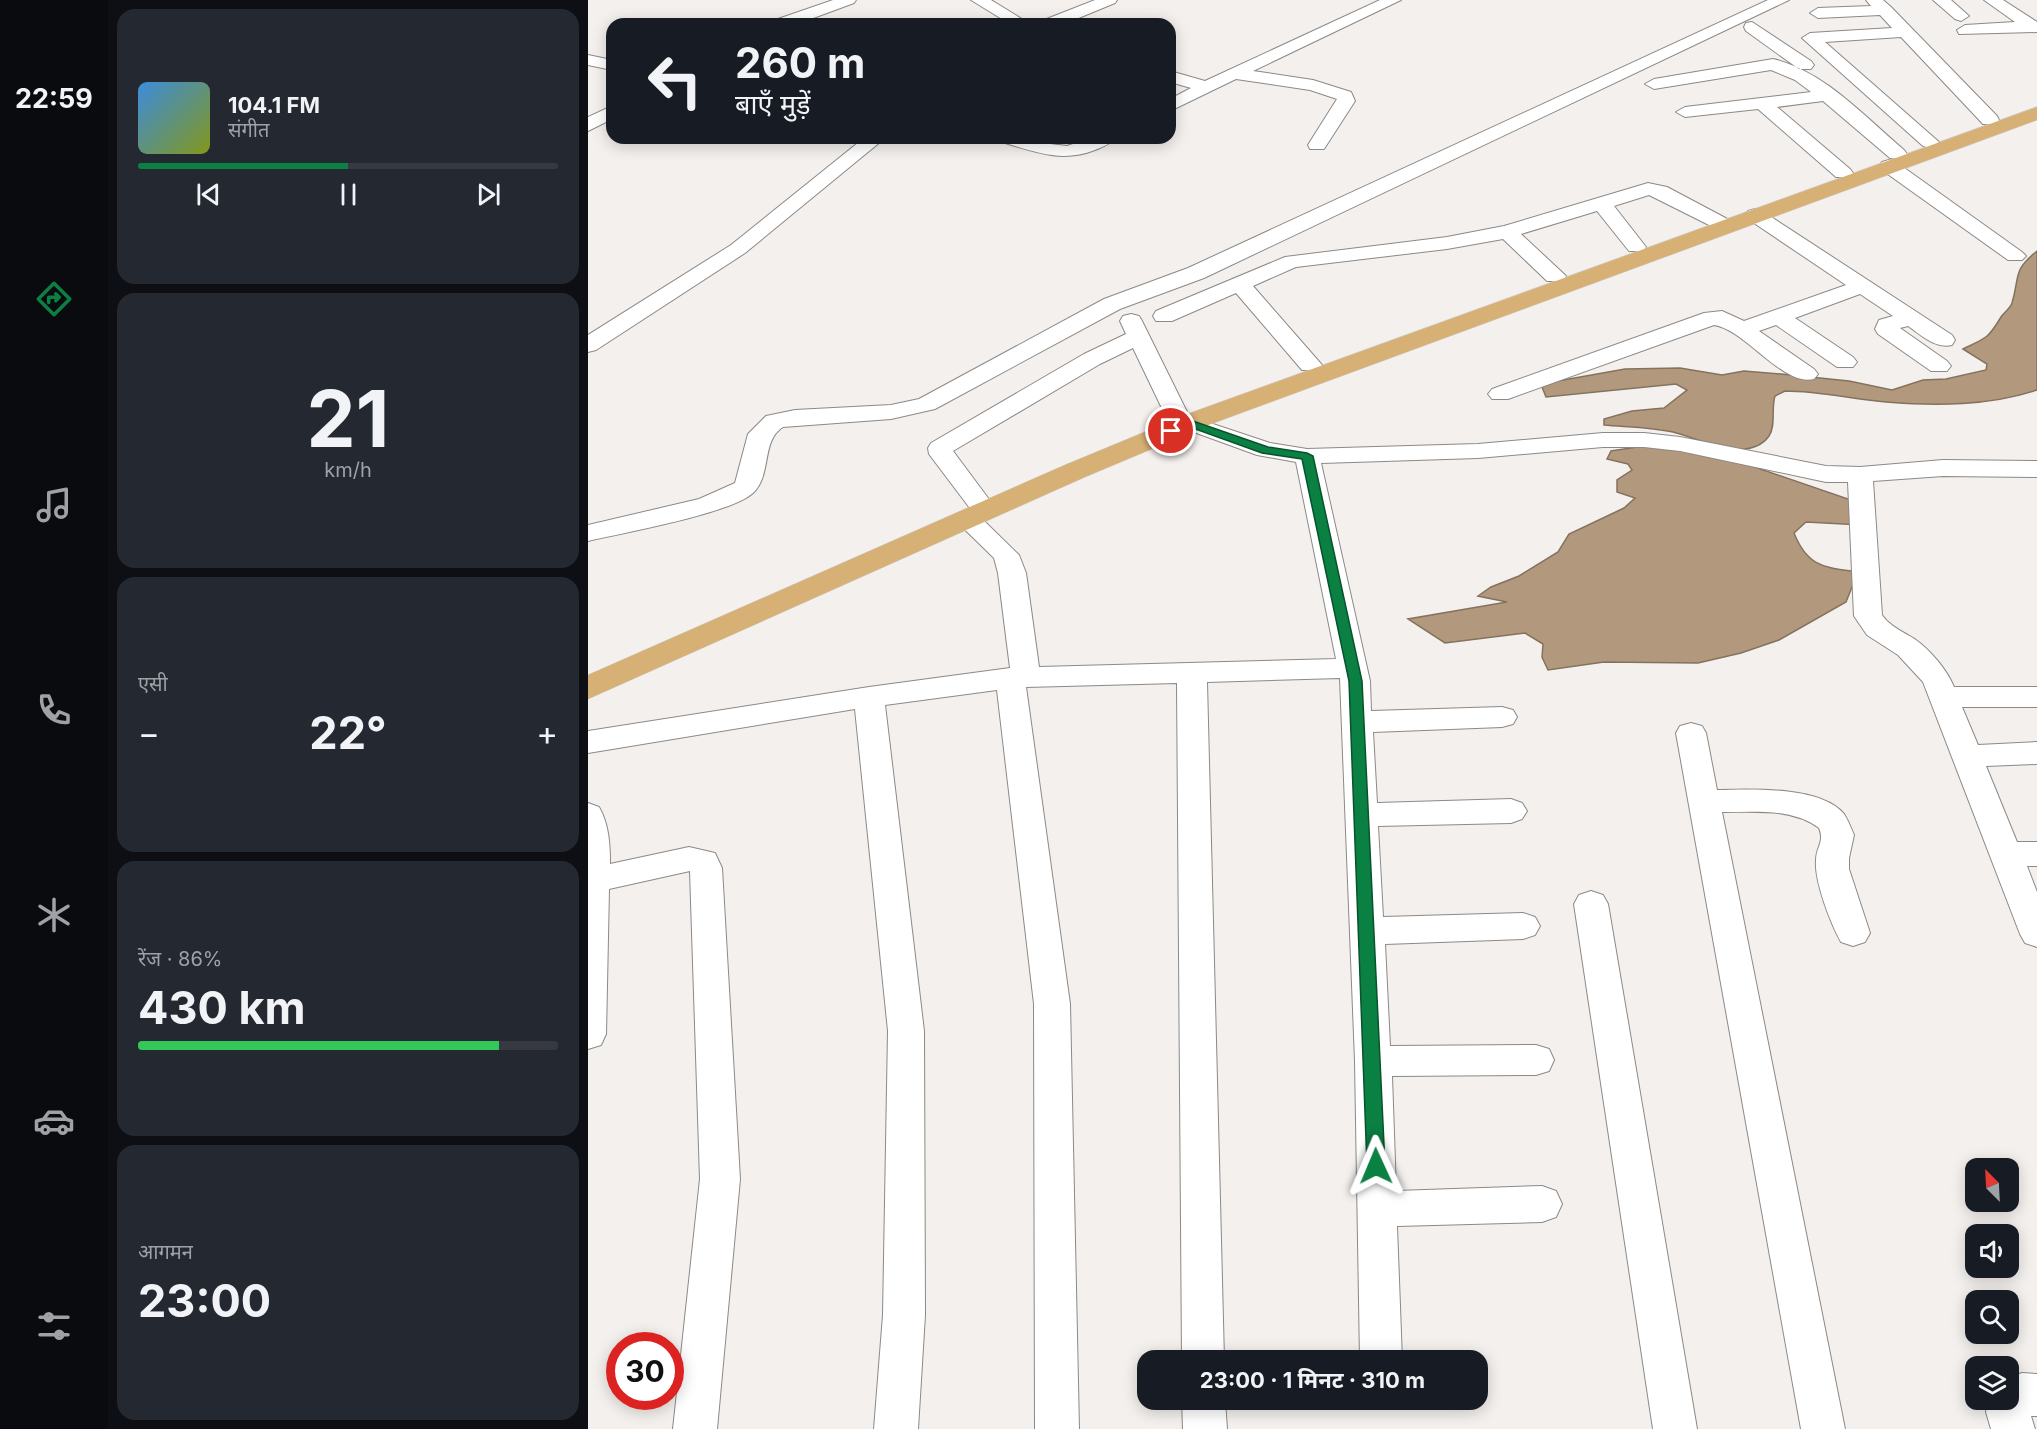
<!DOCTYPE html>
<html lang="hi">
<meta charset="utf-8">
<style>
body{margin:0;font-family:Inter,"Noto Sans Devanagari",sans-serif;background:#242831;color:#f1f3f6;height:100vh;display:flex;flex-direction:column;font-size:22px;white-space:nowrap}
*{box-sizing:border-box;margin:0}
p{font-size:20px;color:#9ea1a6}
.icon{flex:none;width:33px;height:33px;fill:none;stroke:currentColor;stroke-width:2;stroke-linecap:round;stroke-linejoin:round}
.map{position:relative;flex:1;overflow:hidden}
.sheet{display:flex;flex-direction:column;gap:9px;padding:9px;background:#0d0f14;width:480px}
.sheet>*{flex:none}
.guide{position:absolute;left:18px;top:18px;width:570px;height:126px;border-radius:18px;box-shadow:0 3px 15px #0003;background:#171b24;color:#f1f3f6;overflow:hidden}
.needle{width:39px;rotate:336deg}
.buttons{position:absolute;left:1377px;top:1158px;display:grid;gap:12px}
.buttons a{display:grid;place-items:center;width:54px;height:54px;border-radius:12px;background:#171b24;box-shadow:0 3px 15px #0003;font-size:30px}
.speed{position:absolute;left:18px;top:1332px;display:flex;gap:12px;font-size:30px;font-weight:700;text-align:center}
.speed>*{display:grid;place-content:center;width:78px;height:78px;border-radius:50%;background:#171b24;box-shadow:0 3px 15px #0003;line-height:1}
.speed .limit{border:9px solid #d22;background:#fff;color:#111}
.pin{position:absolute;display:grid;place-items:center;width:51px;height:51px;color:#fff;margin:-26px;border:3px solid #fff;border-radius:50%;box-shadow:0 2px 6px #0007}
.me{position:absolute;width:66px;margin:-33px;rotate:359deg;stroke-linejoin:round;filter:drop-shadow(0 0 4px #0008)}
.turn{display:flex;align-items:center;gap:21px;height:126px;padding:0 30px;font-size:27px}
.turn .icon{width:78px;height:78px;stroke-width:2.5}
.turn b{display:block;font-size:42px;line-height:51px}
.big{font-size:45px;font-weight:700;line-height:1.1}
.sheet .widget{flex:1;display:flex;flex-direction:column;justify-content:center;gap:9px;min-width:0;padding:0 21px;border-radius:18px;background:#242831}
.sheet .dial{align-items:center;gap:0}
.dial b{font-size:78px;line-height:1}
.song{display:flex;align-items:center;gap:18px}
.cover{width:72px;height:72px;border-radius:9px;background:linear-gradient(135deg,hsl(210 70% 55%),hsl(70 70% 35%))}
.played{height:6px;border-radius:3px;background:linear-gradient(90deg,#0b8043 50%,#363941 50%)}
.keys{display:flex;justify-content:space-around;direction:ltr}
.heat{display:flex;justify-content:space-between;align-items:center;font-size:33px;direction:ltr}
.charge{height:9px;border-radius:4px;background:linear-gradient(90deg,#34c759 86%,#363941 0)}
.trip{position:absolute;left:549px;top:1350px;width:351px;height:60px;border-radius:18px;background:#171b24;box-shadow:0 3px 15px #0003;font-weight:700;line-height:60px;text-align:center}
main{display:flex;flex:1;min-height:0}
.dock{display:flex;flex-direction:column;width:108px;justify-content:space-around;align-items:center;background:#090b0e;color:#9ea1a6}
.dock .icon{width:42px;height:42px}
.dock .active{color:#0b8043}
.dock b{font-size:27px;color:#f1f3f6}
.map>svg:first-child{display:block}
.water{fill:#b2997e;stroke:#84725f;stroke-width:1.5}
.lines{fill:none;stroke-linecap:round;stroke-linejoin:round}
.minor-casing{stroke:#8c8986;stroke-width:2}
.primary-casing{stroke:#ccc;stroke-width:1}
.minor{fill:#fff;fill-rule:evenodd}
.primary{fill:#d7b076;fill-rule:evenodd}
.route{fill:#0b8043;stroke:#07532c;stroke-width:1.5}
</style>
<main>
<nav class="dock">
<b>22:59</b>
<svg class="icon active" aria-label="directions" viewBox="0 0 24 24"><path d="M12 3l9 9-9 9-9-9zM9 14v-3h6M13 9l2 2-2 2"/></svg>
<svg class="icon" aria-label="music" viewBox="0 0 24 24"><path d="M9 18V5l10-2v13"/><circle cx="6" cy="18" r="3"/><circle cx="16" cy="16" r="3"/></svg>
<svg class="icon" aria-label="phone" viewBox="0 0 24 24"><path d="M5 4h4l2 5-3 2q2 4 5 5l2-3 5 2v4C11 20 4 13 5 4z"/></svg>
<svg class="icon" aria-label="climate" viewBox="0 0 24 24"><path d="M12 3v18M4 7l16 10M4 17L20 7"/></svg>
<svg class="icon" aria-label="car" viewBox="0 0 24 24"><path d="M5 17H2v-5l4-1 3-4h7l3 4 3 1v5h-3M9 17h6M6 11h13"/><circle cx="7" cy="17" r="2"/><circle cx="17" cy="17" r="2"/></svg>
<svg class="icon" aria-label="filters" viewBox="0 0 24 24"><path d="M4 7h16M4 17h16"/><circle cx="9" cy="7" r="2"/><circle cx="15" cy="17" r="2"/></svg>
</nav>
<section class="sheet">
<div class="widget">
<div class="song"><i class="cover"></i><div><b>104.1 FM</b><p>संगीत</p></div></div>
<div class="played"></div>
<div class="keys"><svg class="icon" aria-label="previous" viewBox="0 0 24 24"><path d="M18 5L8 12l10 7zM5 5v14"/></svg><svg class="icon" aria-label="pause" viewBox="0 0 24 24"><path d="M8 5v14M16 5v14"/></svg><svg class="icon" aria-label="next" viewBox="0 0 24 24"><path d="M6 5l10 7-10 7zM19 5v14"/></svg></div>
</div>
<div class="widget dial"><b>21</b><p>km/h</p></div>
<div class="widget"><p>एसी</p>
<div class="heat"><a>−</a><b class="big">22°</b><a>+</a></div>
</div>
<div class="widget"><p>रेंज · 86%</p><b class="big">430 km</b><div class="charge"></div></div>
<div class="widget"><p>आगमन</p><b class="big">23:00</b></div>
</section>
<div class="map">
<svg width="1449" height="1429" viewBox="0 0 1449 1429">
<rect width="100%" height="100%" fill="#f3f0ed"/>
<path class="water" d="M1449,251V390C1401,406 1348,406 1298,402C1265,399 1231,391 1197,391L1187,396C1183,408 1188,426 1181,436C1160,465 1111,438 1085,432C1063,427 1039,427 1016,425V419L1044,411L1076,408L1099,390L1088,384L958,397L954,387L970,381L1037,369L1092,368L1134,375L1156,371L1193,374L1261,381L1304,390L1335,380L1358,379L1398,370L1399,364L1375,349C1398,338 1400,339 1413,317C1416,312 1422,309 1424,303C1432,277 1424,271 1449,251Z
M1069,444L1152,462L1263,500L1273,525L1218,522L1206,533C1220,568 1237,567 1270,572L1258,602L1191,640L1153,653L1110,663L1016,662L960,670L954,657L955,644L937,633L857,643L820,619L919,602L890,596L903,587L931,576L970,552L981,534L1036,508L1047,498L1029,492V480L1044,470L1040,464L1019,459L1023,451Z"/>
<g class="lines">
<g class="minor-casing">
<path id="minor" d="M245,0H268L266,3L209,24H185L187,20Z
M383,0H403L442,24H422Z
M507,0H529L527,3L476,24H454L456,20Z
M792,0H813L665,71L725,80L763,92L767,101L736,149H722L720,145L749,99L722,90L648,79L582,111V99L603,88L582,82V71L617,81Z
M1180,0H1201L616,278L532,309L347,409L303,419L195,427C173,441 184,473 166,492C146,513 34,533 0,541V525L111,499L147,483L160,434L178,416L207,410L303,405L331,399L516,299L600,268Z
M1278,0H1295L1303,7L1409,116L1411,120L1409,124H1395L1313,37L1237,42L1351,142L1342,148L1335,146L1214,38L1222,33L1304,28L1292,15L1230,18L1222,13L1230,8L1283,6Z
M1345,0H1363L1381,16L1373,21L1367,19Z
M1396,0H1415L1449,22V32L1371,34L1369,30L1377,25L1427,22Z
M1164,22L1223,61L1226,65L1223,69H1211L1158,31L1156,27L1158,23Z
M0,55L24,60V70L0,65Z
M1185,59C1236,71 1277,117 1316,150L1319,154L1316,158H1302L1235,101L1189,107L1262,169L1265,173L1262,177H1248L1170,109L1097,117L1088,112L1097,107L1223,92L1207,80L1183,70L1066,89L1057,84L1066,79Z
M24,106V119L0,131V117Z
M276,138H297L157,253L8,350L0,352V335L143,245Z
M412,138H441L462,144L479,146L503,138H527C523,144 514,147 507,150C474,163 447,152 414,142Z
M1301,160L1308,162L1434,252L1438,256L1434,260H1420L1294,170L1291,166L1294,162Z
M1060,183L1079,187L1145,222L1148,226L1145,230H1131L1061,195L1026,206L1058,247L1055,251H1041L1009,211L933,234L978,276L975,281H959L915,239L859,249L708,267L665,286L734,365L730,370H714L648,293L584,321H568L565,316L568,311L697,257L859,237L916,226Z
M1167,209L1174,211L1364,335L1367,340L1364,345C1347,349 1333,335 1320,326L1312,328L1359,361L1363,366L1359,371H1343L1290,334L1287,329L1291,320L1305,316L1272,294L1207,318L1265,357L1269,362L1265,367H1249L1188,325L1171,331L1226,369L1230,374L1226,379C1195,387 1158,330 1126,325L920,399H904L900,394L904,389L1116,313L1134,311L1156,321L1258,285L1160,219L1157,215L1160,211Z
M543,314L551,316L554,321L601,416L682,443L719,449L890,444L1015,433H1056L1092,437L1238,466L1272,467L1355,460L1449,461V477L1355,476L1285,481L1294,615C1302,627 1316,632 1328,640C1343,651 1359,670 1366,687H1449V707H1374L1390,745L1449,742V764L1398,766L1429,842H1449V866H1439L1449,892V947L1437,943L1432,934L1335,682L1310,655L1279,635L1266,616L1260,482H1238L1092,451L1056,447H1015L890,458L733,463L782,681L783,711L914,707L925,710L929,717L925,724L914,727L785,732L789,803L923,799L934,803L939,811L934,819L923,823L790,826L795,917L935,913L947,917L952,926L947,935L935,939L797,944L802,1046L948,1045L961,1049L966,1060L961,1071L948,1075L804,1076L808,1191L954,1186L968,1191L974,1204L968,1217L954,1222L809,1226L814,1360H772L767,1061L752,678L619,682L636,1360H594L589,683L438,687L482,1004L491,1429H447L446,1004L409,690L297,705L336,1031L337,1315L330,1429H286L295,1315L300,1031L267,709L0,753V731L281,687L422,668L410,573L406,558L366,519L370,513L379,511L388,513L431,555L438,573L451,667L748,659L708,462L669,455L581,423L545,348L512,364L365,451L403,502L399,507L390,510L381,507L341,454L340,448L343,443L496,354L538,334L532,321L535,316Z
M1103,723L1114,726L1118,733L1129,790C1162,789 1233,786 1256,814C1260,820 1263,828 1266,835L1261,858V869L1282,933L1277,942L1265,946L1253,942C1243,924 1226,881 1228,860C1228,847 1237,842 1231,828C1204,808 1167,812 1134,812L1257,1429H1213L1088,733L1092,726Z
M0,803L11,807C21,824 22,845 22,864L101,847L127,853L134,868L152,1179L129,1429H85L112,1179L102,871L21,889L18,1034L13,1045L0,1049Z
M1003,891L1015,895L1020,904L1109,1429H1065L986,904L991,895Z
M1434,1373L1449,1374V1416H1443L1447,1429H1403L1398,1412L1400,1400H1420V1378Z
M594,1400H637L639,1429H595Z"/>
</g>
<g class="primary-casing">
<path id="primary" d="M1449,107V120L623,424L497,477L0,699V675L477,465L605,412Z"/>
</g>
<use href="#minor" class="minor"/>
<use href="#primary" class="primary"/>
</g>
<path class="route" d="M602,420L680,447L719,453L725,456L774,681L797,1166L794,1172L788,1174L782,1172L779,1166L761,681L714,459L674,453L602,427L583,434L577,431Z"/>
</svg>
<div class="buttons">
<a><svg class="needle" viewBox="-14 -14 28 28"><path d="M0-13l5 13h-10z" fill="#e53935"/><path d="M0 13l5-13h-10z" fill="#9ea1a6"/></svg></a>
<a><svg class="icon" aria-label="sound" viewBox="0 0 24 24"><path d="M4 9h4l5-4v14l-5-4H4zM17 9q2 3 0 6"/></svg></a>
<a><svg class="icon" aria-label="search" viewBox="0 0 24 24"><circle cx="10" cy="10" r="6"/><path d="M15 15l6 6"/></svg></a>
<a><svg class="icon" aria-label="layers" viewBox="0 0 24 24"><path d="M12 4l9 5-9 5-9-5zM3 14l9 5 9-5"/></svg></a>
</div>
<div class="speed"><div class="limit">30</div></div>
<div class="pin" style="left:583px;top:431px;background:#d93025"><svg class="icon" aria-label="arrive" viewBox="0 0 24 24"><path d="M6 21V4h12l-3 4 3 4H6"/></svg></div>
<svg class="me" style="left:788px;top:1166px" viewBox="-20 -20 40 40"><path d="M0-17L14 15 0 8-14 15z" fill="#0b8043" stroke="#fff" stroke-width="4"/></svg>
<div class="trip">23:00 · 1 मिनट · 310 m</div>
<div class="guide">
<div class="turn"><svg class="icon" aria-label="left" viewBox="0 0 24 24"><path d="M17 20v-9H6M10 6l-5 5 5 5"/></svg><div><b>260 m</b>बाएँ मुड़ें</div></div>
</div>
</div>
</main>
